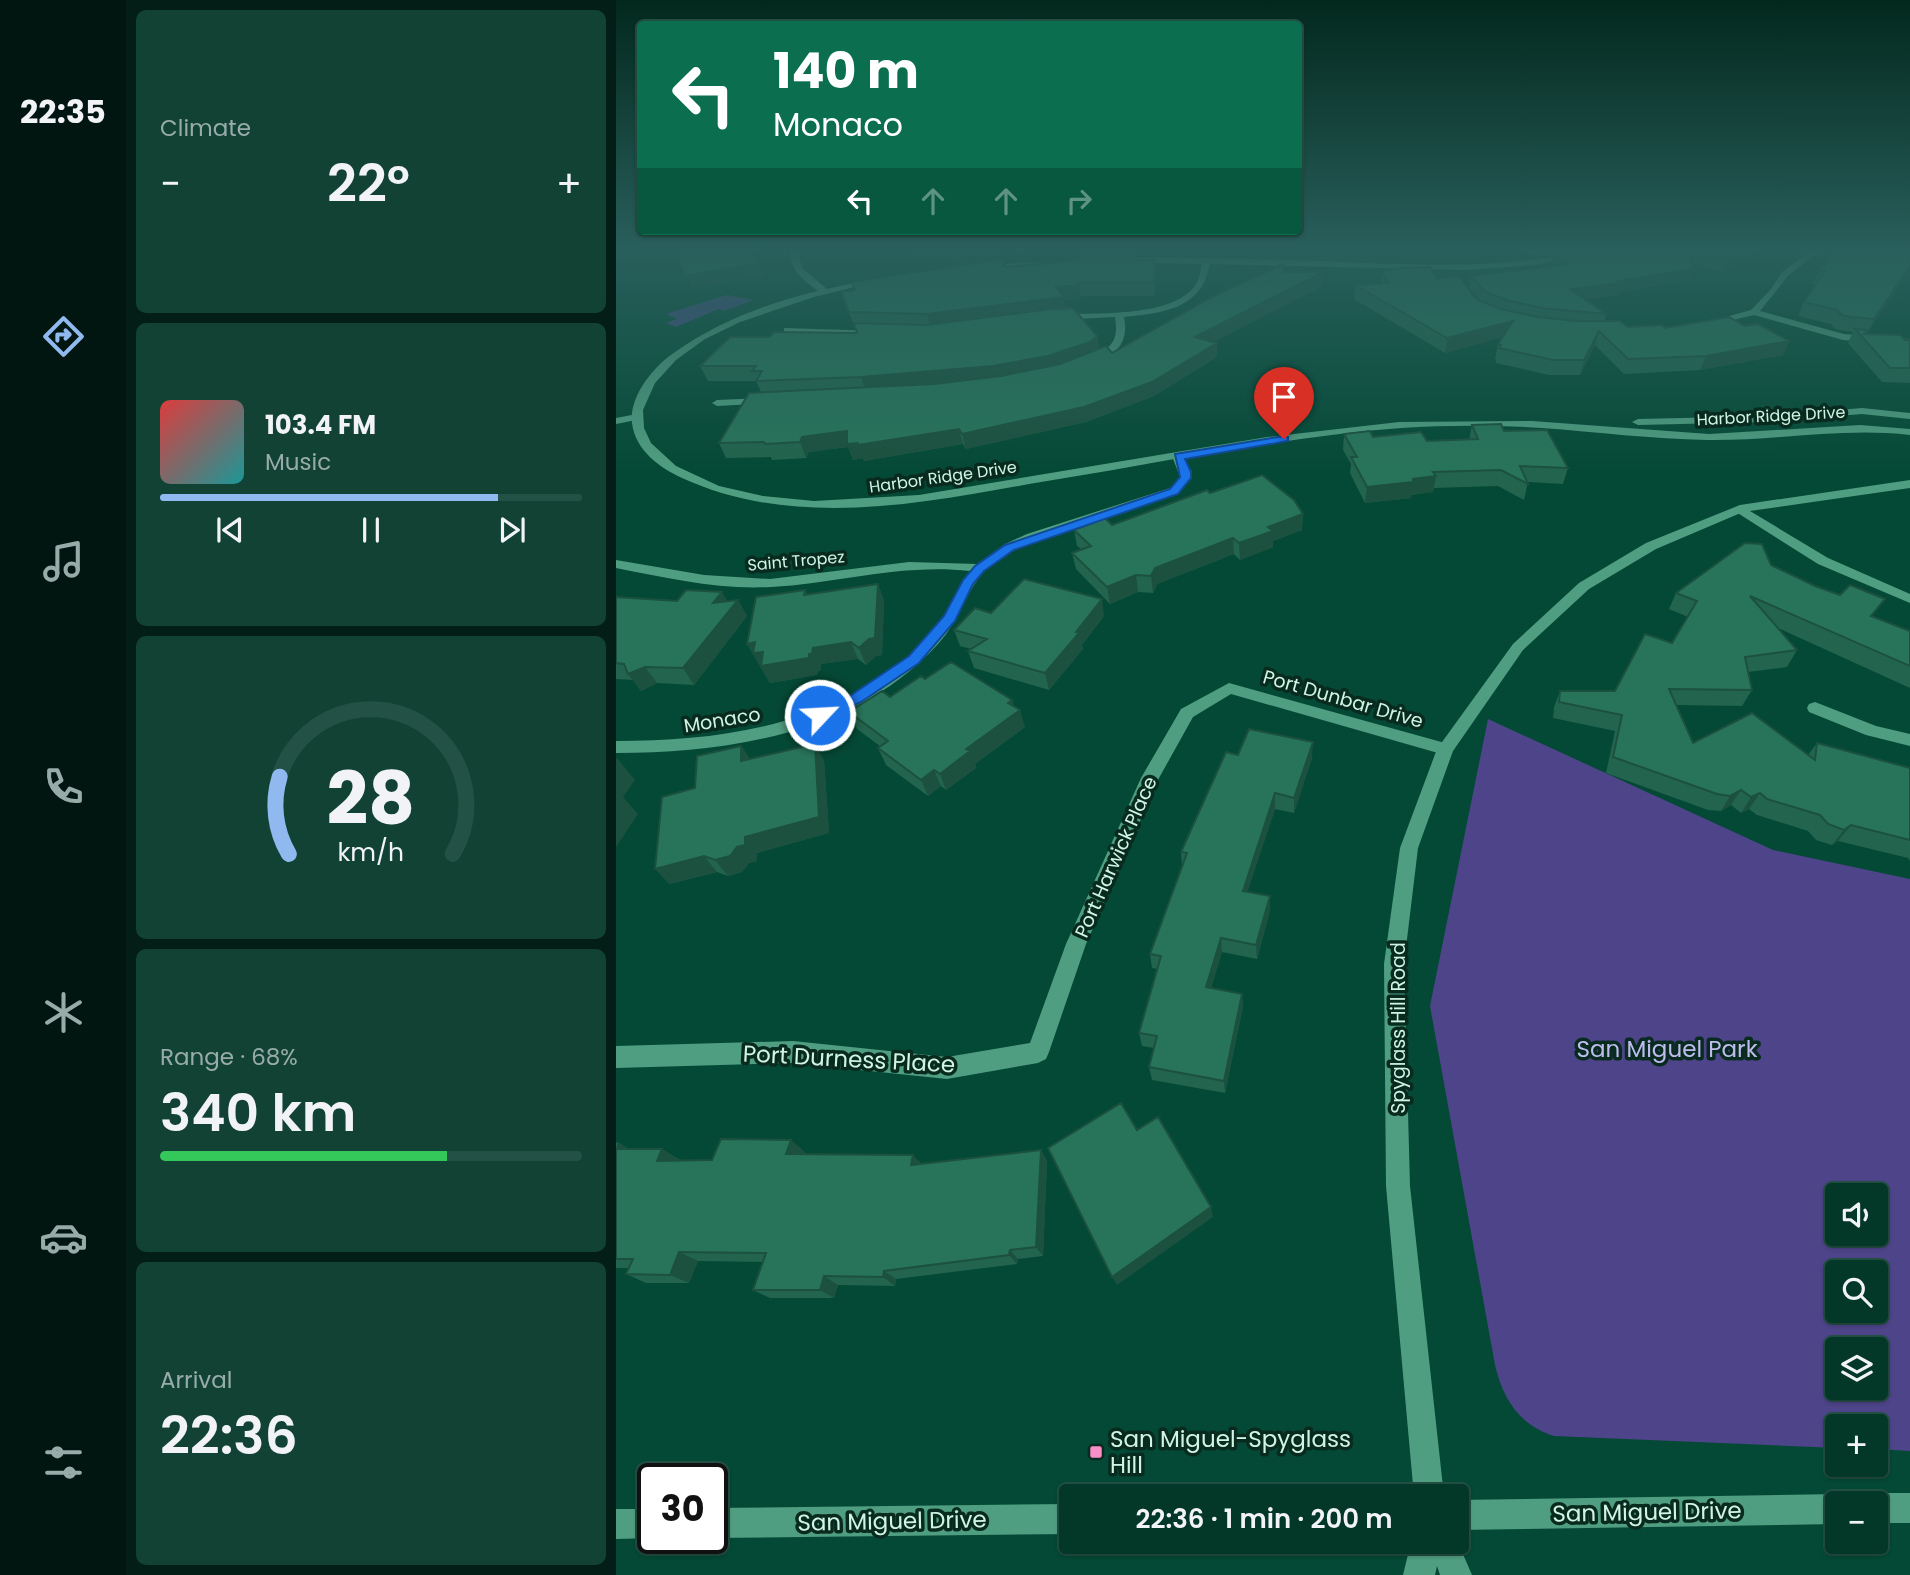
<!DOCTYPE html>
<meta charset="utf-8">
<style>
body{margin:0;font-family:Poppins,sans-serif;background:#114234;color:#f1f3f6;height:100vh;display:flex;flex-direction:column;font-size:26px;white-space:nowrap}
*{box-sizing:border-box;margin:0}
p{font-size:23px;color:#97aca8}
.icon{flex:none;width:38px;height:38px;fill:none;stroke:currentColor;stroke-width:2;stroke-linecap:round;stroke-linejoin:round}
.map{position:relative;flex:1;overflow:hidden}
.drawer{display:flex;flex-direction:column;gap:10px;padding:10px;background:#021e16;width:490px}
.drawer>*{flex:none}
.top-card{position:absolute;left:21px;top:21px;width:665px;height:214px;border-radius:7px;box-shadow:0 2px 5px #0004,0 0 0 2px #245145;background:#0b6e4f;color:#fff;overflow:hidden}
.fabs{position:absolute;left:1209px;top:1183px;display:grid;gap:14px}
.fabs a{display:grid;place-items:center;width:63px;height:63px;border-radius:7px;background:#033728;box-shadow:0 2px 5px #0004,0 0 0 2px #245145;font-size:35px}
.speed{position:absolute;left:21px;top:1463px;display:flex;gap:14px;font-size:35px;font-weight:700;text-align:center}
.speed>*{display:grid;place-content:center;width:91px;height:91px;border-radius:50%;background:#033728;box-shadow:0 2px 5px #0004,0 0 0 2px #245145;line-height:1}
.speed .limit{border:4px solid #111;border-radius:10px;background:#fff;color:#111}
.pin{position:absolute;display:grid;place-items:center;width:60px;height:60px;color:#fff;margin:-72px -30px;border-radius:50% 50% 50% 0;rotate:-45deg;box-shadow:0 0 7px #0007}
.pin .icon{rotate:45deg}
.me{position:absolute;width:77px;margin:-38px;rotate:65deg;stroke-linejoin:round;filter:drop-shadow(0 0 5px #0008)}
.turn{display:flex;align-items:center;gap:24px;height:147px;padding:0 21px;font-size:32px}
.turn .icon{width:91px;height:91px;stroke-width:2.5}
.turn b{display:block;font-size:49px;line-height:60px}
.lanes{display:flex;align-items:center;height:66px;padding:0 21px;background:#0003;justify-content:center;gap:35px;direction:ltr}
.lanes .off{opacity:.35}
.big{font-size:52px;font-weight:600;line-height:1.1}
.drawer .card{flex:1;display:flex;flex-direction:column;justify-content:center;gap:10px;min-width:0;padding:0 24px;border-radius:10px;background:#114234}
.drawer .dial{align-items:center;gap:0}
.dial svg{height:182px;overflow:visible;fill:none;stroke:#245145;stroke-width:7;stroke-linecap:round;text-anchor:middle}
.dial text{fill:#f1f3f6;stroke:none}
.song{display:flex;align-items:center;gap:21px}
.cover{width:84px;height:84px;border-radius:10px;background:linear-gradient(135deg,hsl(0 70% 55%),hsl(180 70% 35%))}
.played{height:7px;border-radius:4px;background:linear-gradient(90deg,#90b9f0 80%,#245145 80%)}
.keys{display:flex;justify-content:space-around;direction:ltr}
.heat{display:flex;justify-content:space-between;align-items:center;font-size:38px;direction:ltr}
.charge{height:10px;border-radius:5px;background:linear-gradient(90deg,#34c759 68%,#245145 0)}
.trip{position:absolute;left:443px;top:1484px;width:410px;height:70px;border-radius:7px;background:#033728;box-shadow:0 2px 5px #0004,0 0 0 2px #245145;font-weight:600;line-height:70px;text-align:center}
main{display:flex;flex:1;min-height:0}
.menu{display:flex;flex-direction:column;width:126px;justify-content:space-around;align-items:center;background:#011610;color:#97aca8}
.menu .icon{width:49px;height:49px}
.menu .current{color:#90b9f0}
.menu b{font-size:32px;color:#f1f3f6}
.map>svg:first-child{display:block}
.green{fill:#4d4489;fill-rule:evenodd}
.lines{fill:none;stroke-linecap:round;stroke-linejoin:round}
.minor{fill:#509e81;fill-rule:evenodd}
.tertiary{fill:#509e81;fill-rule:evenodd}
.secondary{fill:#509e81;fill-rule:evenodd}
.wall{fill:#22644d}
.shaded-wall{fill:#1c513f}
.building{fill:#28745a;stroke:#1c513f;stroke-width:2}
.route{fill:#1a73e8;stroke:#114b97;stroke-width:2}
.poi-dot{fill:#f98fc9;stroke:#092b1f;stroke-width:2.5}
.labels{text-anchor:middle;dominant-baseline:central;stroke-width:7;stroke-linejoin:round;paint-order:stroke}
.far-street-label{font-size:16px;fill:#d0f5e5;stroke:#092b1f}
.street-label{font-size:19px;fill:#d0f5e5;stroke:#092b1f}
.near-park-label{font-size:23px;fill:#bebced;stroke:#092b1f}
.near-street-label{font-size:23px;fill:#d0f5e5;stroke:#092b1f}
.near-poi-label{font-size:23px;fill:#d0f5e5;stroke:#092b1f;text-anchor:start}
</style>
<main>
<nav class="menu">
<b>22:35</b>
<svg class="icon current" aria-label="directions" viewBox="0 0 24 24"><path d="M12 3l9 9-9 9-9-9zM9 14v-3h6M13 9l2 2-2 2"/></svg>
<svg class="icon" aria-label="music" viewBox="0 0 24 24"><path d="M9 18V5l10-2v13"/><circle cx="6" cy="18" r="3"/><circle cx="16" cy="16" r="3"/></svg>
<svg class="icon" aria-label="phone" viewBox="0 0 24 24"><path d="M5 4h4l2 5-3 2q2 4 5 5l2-3 5 2v4C11 20 4 13 5 4z"/></svg>
<svg class="icon" aria-label="climate" viewBox="0 0 24 24"><path d="M12 3v18M4 7l16 10M4 17L20 7"/></svg>
<svg class="icon" aria-label="car" viewBox="0 0 24 24"><path d="M5 17H2v-5l4-1 3-4h7l3 4 3 1v5h-3M9 17h6M6 11h13"/><circle cx="7" cy="17" r="2"/><circle cx="17" cy="17" r="2"/></svg>
<svg class="icon" aria-label="filters" viewBox="0 0 24 24"><path d="M4 7h16M4 17h16"/><circle cx="9" cy="7" r="2"/><circle cx="15" cy="17" r="2"/></svg>
</nav>
<section class="drawer">
<div class="card"><p>Climate</p>
<div class="heat"><a>−</a><b class="big">22°</b><a>+</a></div>
</div>
<div class="card">
<div class="song"><i class="cover"></i><div><b>103.4 FM</b><p>Music</p></div></div>
<div class="played"></div>
<div class="keys"><svg class="icon" aria-label="previous" viewBox="0 0 24 24"><path d="M18 5L8 12l10 7zM5 5v14"/></svg><svg class="icon" aria-label="pause" viewBox="0 0 24 24"><path d="M8 5v14M16 5v14"/></svg><svg class="icon" aria-label="next" viewBox="0 0 24 24"><path d="M6 5l10 7-10 7zM19 5v14"/></svg></div>
</div>
<div class="card dial"><svg viewBox="0 0 100 80">
<path d="M14 69A42 42 0 1 1 86 69"/>
<path d="M14 69A42 42 0 0 1 10 35" stroke="#90b9f0"/>
<text x="50" y="56" font-size="32" font-weight="700">28</text>
<text x="50" y="72" font-size="11">km/h</text>
</svg></div>
<div class="card"><p>Range · 68%</p><b class="big">340 km</b><div class="charge"></div></div>
<div class="card"><p>Arrival</p><b class="big">22:36</b></div>
</section>
<div class="map">
<svg width="1294" height="1575" viewBox="0 0 1294 1575">
<rect width="100%" height="100%" fill="#044935"/>
<path class="green" d="M110,295L138,300L108,311L103,309L60,327L50,323L61,319L50,314Z
M872,719L1157,850L1294,879V1451L1260,1449V1426H1222L1221,1448L938,1436C903,1425 887,1399 879,1365L814,1006ZM1222,1195H1260V1234H1222ZM1222,1272H1260V1311H1222ZM1222,1349H1260V1388H1222Z"/>
<g class="lines">
<path class="minor" d="M1195,250H1205L1172,276L1144,311L1228,334L1294,339V345L1227,340L1138,315L1091,326V322L1135,310L1155,289L1166,272Z
M590,258L594,260C589,308 549,313 508,317C513,343 501,353 480,364L471,362C490,346 504,348 499,317L439,320L434,317L439,314C476,313 555,318 579,286C584,279 585,268 586,260Z
M168,328L262,331L267,334L262,337L171,333L168,332Z
M151,398L155,399V403L101,406L96,403L101,400Z
M21,414L25,415V419L0,424V418Z
M558,454H566L576,472V478L562,494C503,517 431,523 379,562C351,582 345,620 322,644C241,733 114,753 0,753V741C112,741 229,723 311,638C330,619 338,592 354,571C287,563 222,583 155,587C103,590 51,578 0,568V560L88,575L154,579L293,562L361,564L389,544L411,534L554,488L564,477L556,456Z
M1124,505L1212,558L1294,594V603L1202,564L1120,512L1118,509Z
M1199,702L1260,726L1294,734V746L1250,735L1193,712L1191,708L1193,704Z"/>
<path class="tertiary" d="M174,250H182L186,268L211,289L259,278L263,281L198,297L124,322L89,339L60,360L39,383L27,410L28,428L35,443L60,466L103,486L147,496L198,501L303,495L651,437L783,422L916,421L1093,434L1244,425L1294,429V435C1226,427 1159,441 1091,440C1036,439 981,432 926,428C880,425 831,425 785,428C715,433 645,445 575,456C521,466 467,475 413,484C299,505 175,528 66,478C44,468 19,450 16,423C13,396 38,366 59,352C102,322 151,303 202,291C188,280 173,270 174,250Z
M975,250H992L919,265L849,270L507,262L503,260L507,258C573,257 639,259 704,261C795,265 886,270 975,250Z
M447,261L450,265L367,271L363,268L367,265Z
M1246,408L1294,413V419L1246,414L1151,422L1022,425L1016,422L1022,419L1151,416Z
M613,683L829,743L837,749L829,755L615,694L577,717L543,778L470,944L433,1052L430,1059L422,1063L331,1079L177,1063L0,1068V1046L177,1041L331,1057L414,1043L450,944L525,778L565,709Z"/>
<path class="secondary" d="M1294,480V488L1127,512L1040,549L973,589L907,650L837,751L802,848L788,964L794,1186L828,1496H798L770,1186L768,964L784,848L821,749L897,644L963,583L1030,543L1124,505Z
M1260,1493H1294V1523H1260V1503H1247L1249,1497Z
M1222,1494L1233,1498L1235,1503H1222V1524L840,1530V1500Z
M455,1504V1534L96,1538V1508Z
M0,1509H37V1538H39L0,1539Z
M840,1538L856,1575H824L821,1566L819,1575H787L795,1542H840Z"/>
</g>
<path class="wall" d="M283,250H382L384,258L390,267L462,260L476,253V250H521V260H539L540,273L539,296H464L465,299L448,300L450,308L481,336L483,349L496,353L668,272H707V286L597,342L601,343V357L538,396L470,422L350,449L347,444L248,461L247,458L237,460L232,447L193,452L190,458L156,460L155,457L110,458L103,443L145,392L140,381H92L84,366L154,337L241,333L225,292L239,290L236,282L350,264Z
M907,250H1144L1107,272L1076,263L1074,280L1005,292L1003,295L969,299L990,314L988,321L1012,327L1049,328L1129,326L1173,341L1167,355L1084,370L1008,374L979,345L964,375H933L880,363V359H879L882,344L887,337L829,353L738,299L739,285L765,283L766,271L821,279L864,300L853,288L855,276L934,266L936,255L948,252L918,257Z
M1294,250V274L1281,289L1251,333L1249,334L1294,340V383L1266,382L1232,343L1237,332L1219,329L1215,324L1182,316L1188,302L1200,284H1197L1203,270Z
M856,425L888,431L952,468L947,484L912,482L908,500L882,486L818,488L817,492L795,495V498L749,503L734,473L735,464L727,450L728,434L811,441L853,440Z
M594,493L687,514L686,530L657,541V547L624,560L618,554L541,584L537,593L522,592L494,604L460,569L456,553L465,549L461,546L458,530L496,525Z
M1155,565L1257,617L1294,631V688L1162,628L1181,650L1171,667L1132,672L1136,690L1126,706L1060,705L1077,743L1192,755L1201,743L1294,768V861L1292,858L1222,841L1216,845L1200,840L1192,831L1141,815L1133,809L1125,813L1115,805L1105,811L1092,810L990,773L999,731L937,718L938,707L944,691H999L1056,643L1072,617L1053,609L1060,593Z
M262,584L268,601L266,655L260,656L250,665L242,659L205,664V670L202,671L201,675L154,683L131,644L189,590L191,595Z
M0,597L61,601H111L122,600L131,616L78,685L41,683L25,691L17,680L0,679Z
M488,616L466,645L467,649L433,690L358,668L352,651L355,649L344,646L338,630Z
M309,679L396,700L398,707L409,727L359,764L360,768L330,790L325,786L312,796L270,765L262,748L264,746L241,729L233,712L274,697Z
M125,746L134,759L208,760L213,833L141,853V861L133,863L126,872L112,876L101,872L53,884L79,788Z
M622,755L696,758L678,813L659,809L631,892L654,911L641,959L606,952L595,988L626,994L627,1007L609,1093L536,1080L533,1067L538,1048L526,1046L523,1033L541,969L536,968L534,954L566,866L565,852Z
M0,1142L13,1149H46L64,1160H96L189,1152L188,1154L305,1164L425,1150L431,1161L427,1256L402,1259L401,1264L280,1279L279,1286L222,1285L218,1298H154L137,1290L147,1262L82,1261L73,1283H30L10,1274L12,1268H0Z"/>
<path class="shaded-wall" d="M136,250H145L141,264L144,263L148,276L75,289L69,276L136,252Z
M919,250H957L918,257Z
M1128,250H1144L1107,272L1111,260Z
M383,253L384,259L381,258L382,262L351,265L349,256Z
M539,260L540,273L539,296L538,283Z
M1294,268V274L1281,289L1251,333L1258,319L1287,276Z
M1078,269L1074,280L1005,292L1003,295L951,302L954,289Z
M707,272V286L580,351L579,337Z
M463,285L465,299L448,300L450,311L315,328L311,314L440,287Z
M897,321L894,335L829,353L831,338Z
M983,331L979,345L964,375L968,360Z
M481,336L483,350L476,357L381,380L250,392L245,377Z
M1173,341L1167,355L1084,370L1090,356Z
M601,343V357L538,396L470,422L350,449L346,434Z
M343,429L347,444L248,461L247,458L237,460L232,447L193,452L190,458L184,442L186,437L231,431Z
M820,476L817,492L795,495L797,479Z
M797,482L795,498L749,503L751,487Z
M687,514L686,530L657,541V547L624,560L623,543L652,527Z
M617,538L618,554L541,584L537,593L535,576L539,568Z
M520,575L522,592L494,604L491,587Z
M262,584L268,601L266,655L260,656L250,665L243,648Z
M106,592L115,608L122,600L131,616L78,685L67,668L97,603Z
M486,599L488,616L466,645L467,649L433,690L429,673Z
M139,642L193,654L197,648L235,642L242,659L205,664V670L202,671L201,675L154,683L131,644Z
M29,667L41,683L25,691L12,674Z
M396,700L400,713L404,710L409,727L359,764L360,768L330,790L324,774L350,749L392,703Z
M697,742L696,758L678,813V798Z
M199,744L208,760L213,833L141,853V861L133,863L126,872L112,876L99,860L129,837Z
M125,746L136,762L125,761Z
M1,758L19,780L7,797L22,814L0,847V760Z
M318,770L325,786L312,796L305,780Z
M1125,790L1115,805L1105,811L1114,796Z
M659,793V809L627,905V891Z
M1144,793L1133,809L1125,813L1135,797Z
M1235,825L1222,841L1216,845L1228,830Z
M88,856L101,872L53,884L39,869Z
M654,896V911L641,959L640,945Z
M605,938L606,952L591,1001L590,987Z
M626,994L627,1007L609,1093L608,1081Z
M175,1140L189,1152L184,1165L170,1154Z
M2,1142L21,1154L0,1150Z
M46,1149L64,1160L41,1161Z
M425,1150L431,1161L427,1256L420,1247Z
M297,1155L308,1166L295,1165Z
M595,1207L597,1217L501,1285L496,1277Z
M394,1250L402,1259L401,1264L393,1255Z
M63,1252L82,1261L73,1283L54,1275Z
M268,1271L280,1279L279,1286L267,1277Z
M208,1276L222,1285L218,1298L204,1290Z"/>
<path class="building" d="M68,250H136V252L144,263L69,276L63,261Z
M321,250H382L383,253L349,256Z
M955,250H1071L1078,269L1002,281L1007,283L954,289L990,314L926,308L894,301L869,292L855,276L952,264L936,255Z
M1075,250H1128L1111,260Z
M1222,250H1294V268L1287,276L1258,319L1235,317L1226,315L1221,310L1188,302L1209,271L1203,270Z
M520,252L521,260H539L538,283H462L463,285L440,287L448,297L311,314L233,312L225,292L239,290L236,282L385,259L381,258H386L390,267L462,260L467,254Z
M667,264L668,272H707L579,337L601,343L536,382L468,407L346,434L343,429L242,445V443L231,444V431L186,437L184,442L149,444L148,442L103,443L133,393L318,384L385,376L444,364L490,346L496,353L596,297Z
M814,267L821,279L843,276L860,299L885,309L922,317L961,321H1004L1012,327L1046,325L1049,328L1113,317L1129,326L1142,324L1173,341L1090,356L1012,359L983,331L968,360H937L883,348L885,345L882,344L897,321L831,338L739,285L772,283L766,271L785,268Z
M457,308L481,336L474,342L432,356L377,366L245,377L140,381L146,371H136L140,366H84L114,337H154L158,332L241,333L238,323L311,325L434,309Z
M1239,329L1251,330L1248,334L1284,335L1289,340H1294V368H1274Z
M885,424L888,431L931,430L952,468L904,466L912,484L885,470L817,472L820,476L797,479V482L751,487L735,457H741L728,434L754,431L757,437L805,432L811,441L862,439L856,425Z
M646,475L678,500L687,514L652,527L657,531L623,543L617,538L539,568L535,576L520,575L491,587L456,553L475,546L458,530L489,518L496,525L591,490L594,493Z
M1129,543L1146,544L1155,565L1199,586L1224,595L1234,585L1269,599L1255,616L1294,631V666L1134,596L1181,650L1129,657L1136,690L1053,689L1077,743L1136,713L1199,760L1201,743L1294,768V840L1235,825L1228,830L1212,824L1204,815L1151,799L1144,793L1135,797L1125,790L1114,796L1101,794L997,757L1006,715L943,702L944,691H999L1029,634L1056,643L1081,601L1060,593Z
M408,579L486,599L460,632L463,633L429,673L352,651L371,639L338,630L359,608L375,613Z
M262,584L259,638L253,639L243,648L235,642L197,648L196,654H193V658L145,666L147,652L137,653L139,642L131,644L140,597L189,590L188,595Z
M70,590L106,592L97,603L122,600L67,668L29,667L12,674L8,664L0,663V597L61,601Z
M335,662L396,700L392,703L404,710L350,749L354,751L324,774L318,770L305,780L262,748L272,741L233,712L266,691L274,697L305,676L309,679Z
M633,729L697,742L678,798L659,793L627,891L654,896L640,945L605,938L590,987L626,994L608,1081L533,1067L541,1036L523,1033L545,956L534,954L571,853L565,852L610,752L622,755Z
M199,744L203,817L129,837V845L121,847L114,856L99,860L88,856L39,869L46,797L79,788L81,756L125,746V761Z
M505,1103L521,1130L542,1117L595,1207L496,1277L432,1148Z
M105,1139L175,1140L170,1154L297,1155L295,1165L425,1150L420,1247L394,1250L393,1255L268,1271L267,1277L208,1276L204,1290H137L150,1253L63,1252L54,1275L10,1274L17,1259H0V1149H46L41,1161L96,1160Z"/>
<linearGradient id="sky" x2="0" y2="1"><stop stop-color="#02281d"/><stop offset="0.53" stop-color="#295f5c"/><stop offset="1" stop-color="#295f5c" stop-opacity="0"/></linearGradient>
<rect width="1294" height="471" fill="url(#sky)"/>
<path class="route" d="M668,436L672,437V441L569,459L575,472V478L562,494L398,550L368,571L357,584L339,621L303,663L245,702L210,719H199L197,715L199,711L235,695L293,656L328,616L347,580L359,566L389,545L554,489L564,477L559,454Z"/>
<rect class="poi-dot" x="473" y="1445" width="14" height="14" rx="3.5"/>
<g class="labels">
<g class="far-street-label">
<text transform="translate(1155 416) rotate(-3)">Harbor Ridge Drive</text>
<text transform="translate(327 477) rotate(-8)">Harbor Ridge Drive</text>
<text transform="translate(180 561) rotate(-5)">Saint Tropez</text>
</g>
<g class="street-label">
<text transform="translate(727 699) rotate(16)">Port Dunbar Drive</text>
<text transform="translate(106 720) rotate(-9)">Monaco</text>
<text transform="translate(500 857) rotate(-66)">Port Harwick Place</text>
<text transform="translate(782 1028) rotate(-90)">Spyglass Hill Road</text>
</g>
<g class="near-park-label">
<text x="1051" y="1049">San Miguel Park</text>
</g>
<g class="near-street-label">
<text transform="translate(233 1059) rotate(3)">Port Durness Place</text>
<text transform="translate(1031 1512) rotate(-1)">San Miguel Drive</text>
<text transform="translate(276 1521) rotate(-1)">San Miguel Drive</text>
</g>
<g class="near-poi-label">
<text x="494" y="1439">San Miguel-Spyglass<tspan x="494" dy="26">Hill</tspan></text>
</g>
</g>
</svg>
<div class="fabs">
<a><svg class="icon" aria-label="sound" viewBox="0 0 24 24"><path d="M4 9h4l5-4v14l-5-4H4zM17 9q2 3 0 6"/></svg></a>
<a><svg class="icon" aria-label="search" viewBox="0 0 24 24"><circle cx="10" cy="10" r="6"/><path d="M15 15l6 6"/></svg></a>
<a><svg class="icon" aria-label="layers" viewBox="0 0 24 24"><path d="M12 4l9 5-9 5-9-5zM3 14l9 5 9-5"/></svg></a>
<a>+</a>
<a>−</a>
</div>
<div class="speed"><div class="limit">30</div></div>
<div class="pin" style="left:668px;top:439px;background:#d93025"><svg class="icon" aria-label="arrive" viewBox="0 0 24 24"><path d="M6 21V4h12l-3 4 3 4H6"/></svg></div>
<svg class="me" style="left:204px;top:715px" viewBox="-20 -20 40 40"><circle r="17" fill="#1a73e8" stroke="#fff" stroke-width="3"/><path d="M0-11L8 9 0 5-8 9z" fill="#fff"/></svg>
<div class="trip">22:36 · 1 min · 200 m</div>
<div class="top-card">
<div class="turn"><svg class="icon" aria-label="left" viewBox="0 0 24 24"><path d="M17 20v-9H6M10 6l-5 5 5 5"/></svg><div><b>140 m</b>Monaco</div></div>
<div class="lanes"><svg class="icon" aria-label="left" viewBox="0 0 24 24"><path d="M17 20v-9H6M10 6l-5 5 5 5"/></svg><svg class="icon off" aria-label="ahead" viewBox="0 0 24 24"><path d="M12 20V5M6 11l6-6 6 6"/></svg><svg class="icon off" aria-label="ahead" viewBox="0 0 24 24"><path d="M12 20V5M6 11l6-6 6 6"/></svg><svg class="icon off" aria-label="right" viewBox="0 0 24 24"><path d="M7 20v-9h11M14 6l5 5-5 5"/></svg></div>
</div>
</div>
</main>
